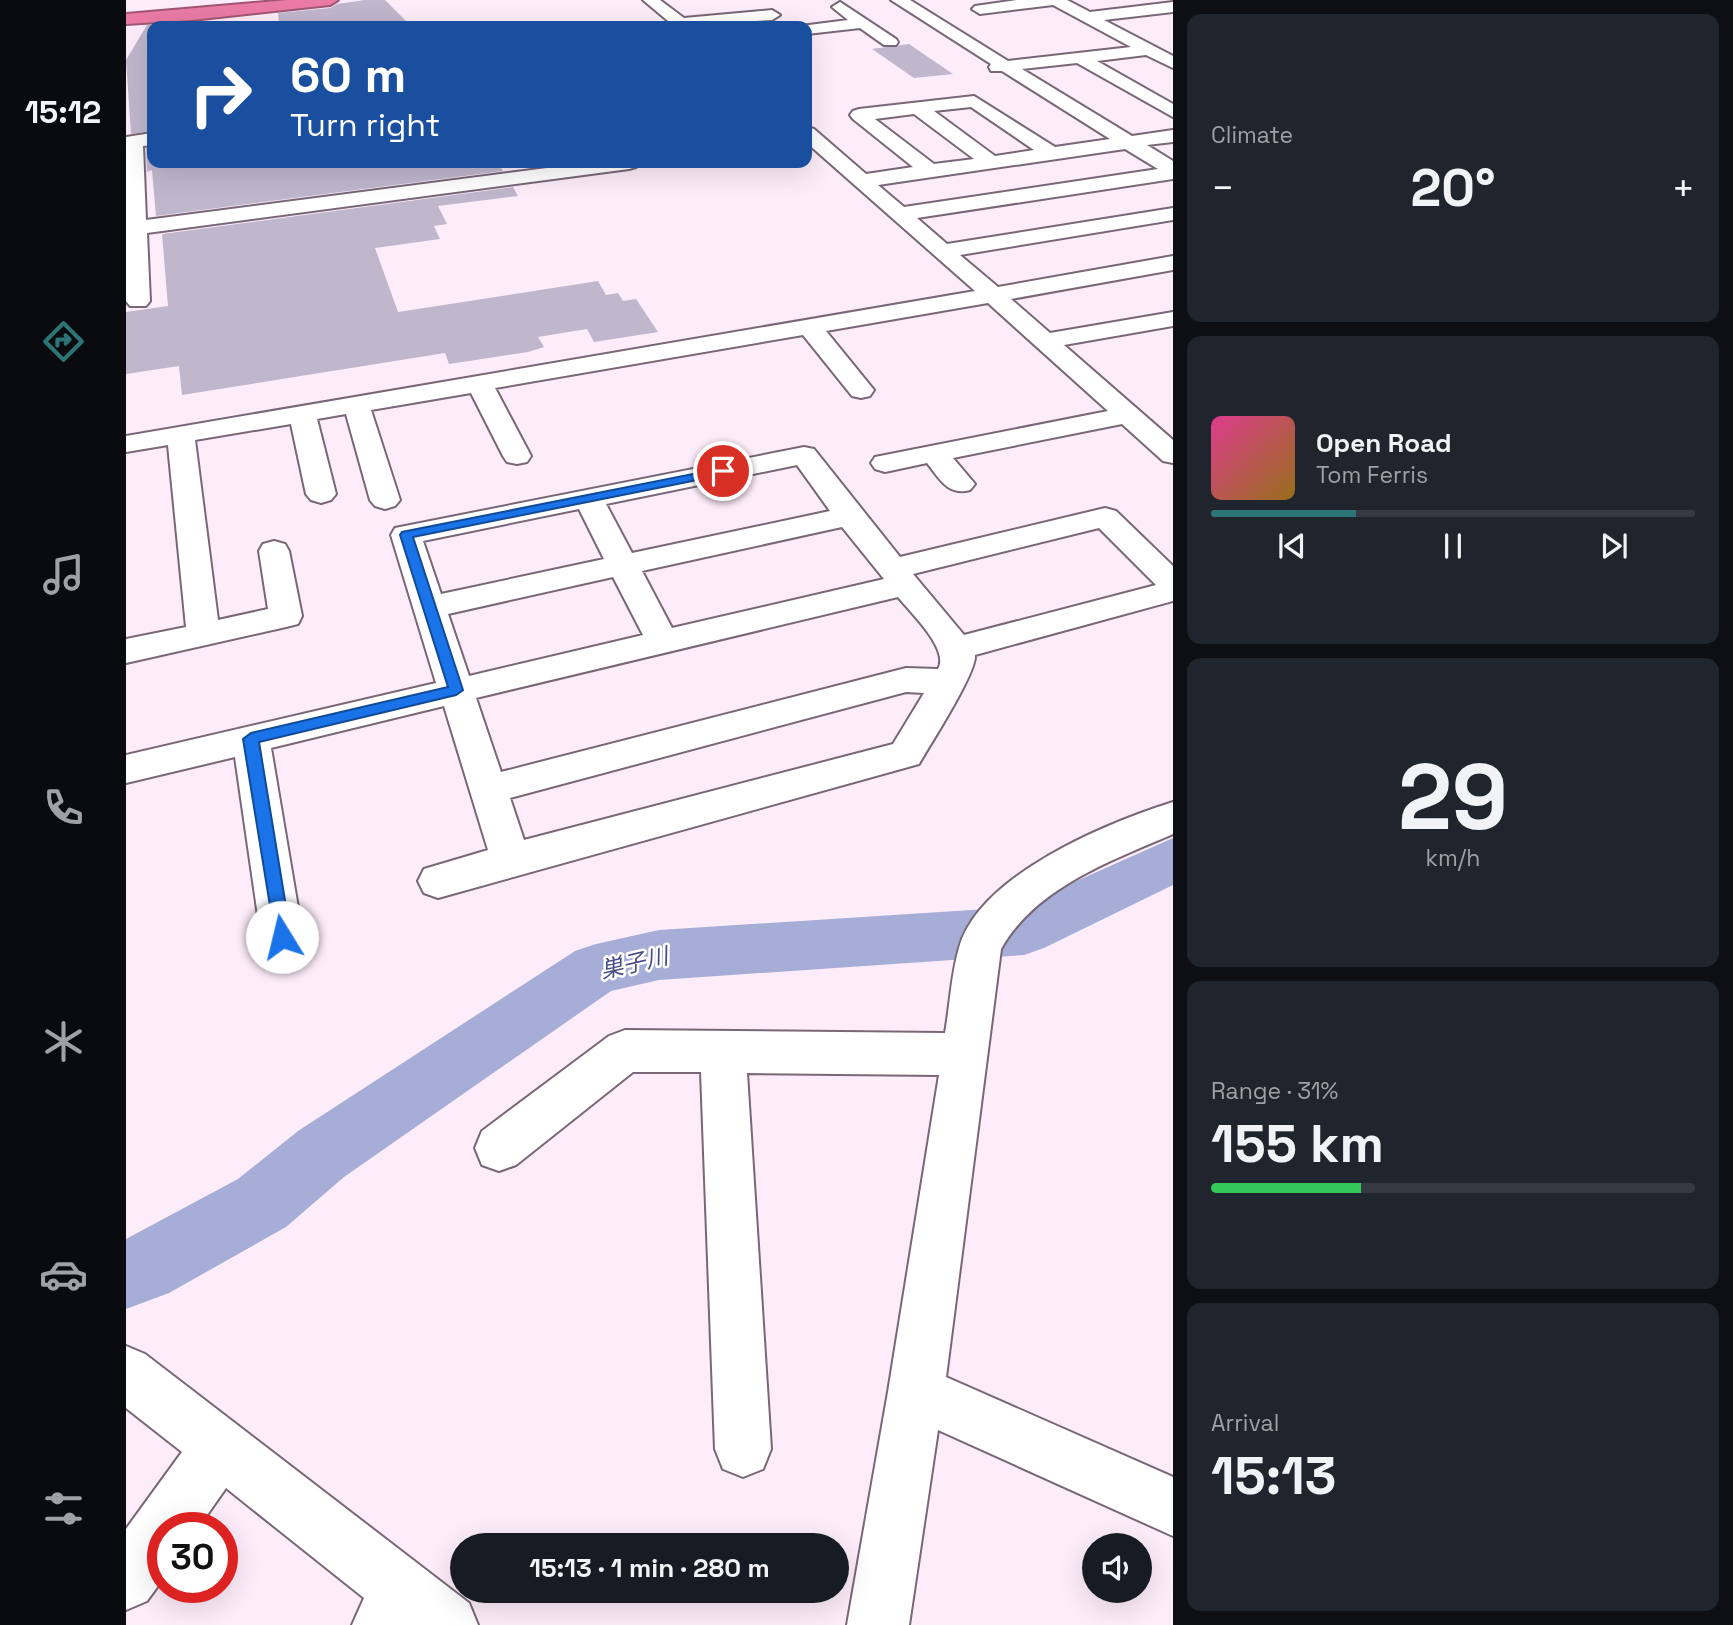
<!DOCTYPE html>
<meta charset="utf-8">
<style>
body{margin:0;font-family:"Space Grotesk","Noto Sans JP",sans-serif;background:#20242c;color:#f1f3f6;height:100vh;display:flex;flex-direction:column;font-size:26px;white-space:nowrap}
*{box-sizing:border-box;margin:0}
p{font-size:23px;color:#9ea1a6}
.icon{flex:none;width:38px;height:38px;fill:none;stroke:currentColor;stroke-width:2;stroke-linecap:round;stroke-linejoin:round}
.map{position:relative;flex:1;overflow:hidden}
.drawer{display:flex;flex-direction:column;gap:14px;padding:14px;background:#0d0f14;width:560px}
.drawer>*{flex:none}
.banner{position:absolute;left:21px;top:21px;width:665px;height:147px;border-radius:14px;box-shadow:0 7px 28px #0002;background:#1a4fa0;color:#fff;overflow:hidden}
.fabs{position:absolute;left:956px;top:1533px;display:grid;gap:14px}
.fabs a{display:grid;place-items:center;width:70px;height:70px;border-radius:50%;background:#171b24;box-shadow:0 7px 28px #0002;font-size:35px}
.speed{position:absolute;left:21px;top:1512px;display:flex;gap:14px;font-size:35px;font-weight:700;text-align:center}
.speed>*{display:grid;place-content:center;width:91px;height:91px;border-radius:50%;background:#171b24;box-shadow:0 7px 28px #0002;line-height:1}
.speed .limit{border:10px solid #d22;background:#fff;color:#111}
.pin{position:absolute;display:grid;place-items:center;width:60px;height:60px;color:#fff;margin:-30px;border:4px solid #fff;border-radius:50%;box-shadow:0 2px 7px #0007}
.me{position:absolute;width:77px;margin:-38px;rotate:351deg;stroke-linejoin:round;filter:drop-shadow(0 0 5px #0008)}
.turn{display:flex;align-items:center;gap:24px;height:147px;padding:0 28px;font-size:32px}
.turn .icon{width:91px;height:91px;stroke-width:2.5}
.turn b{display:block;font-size:49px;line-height:60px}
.big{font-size:52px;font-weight:800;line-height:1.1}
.drawer .widget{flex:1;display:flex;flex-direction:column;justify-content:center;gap:10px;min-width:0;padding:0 24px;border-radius:14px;background:#20242c}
.drawer .dial{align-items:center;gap:0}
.dial b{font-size:91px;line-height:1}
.song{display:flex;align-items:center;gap:21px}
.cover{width:84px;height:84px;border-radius:10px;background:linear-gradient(135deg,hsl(330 70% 55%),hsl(40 70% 35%))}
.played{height:7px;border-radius:4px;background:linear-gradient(90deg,#2b7577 30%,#363941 30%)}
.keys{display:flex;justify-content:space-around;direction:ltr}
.heat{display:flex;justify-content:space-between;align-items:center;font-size:38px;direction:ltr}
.charge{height:10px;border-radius:5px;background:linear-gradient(90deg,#34c759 31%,#363941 0)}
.trip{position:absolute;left:324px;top:1533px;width:399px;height:70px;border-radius:35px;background:#171b24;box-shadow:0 7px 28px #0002;font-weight:800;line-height:70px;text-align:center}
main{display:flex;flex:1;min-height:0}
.dock{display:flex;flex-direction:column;width:126px;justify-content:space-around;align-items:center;background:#090b0e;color:#9ea1a6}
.dock .icon{width:49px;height:49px}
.dock .selected{color:#2b7577}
.dock b{font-size:32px;color:#f1f3f6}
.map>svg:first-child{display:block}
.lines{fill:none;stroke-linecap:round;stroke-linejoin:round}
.river{fill:#a6add7;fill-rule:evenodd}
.building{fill:#c0b7cd}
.minor-casing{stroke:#796777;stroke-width:4}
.highway-casing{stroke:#a05673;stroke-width:4}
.minor{fill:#fff;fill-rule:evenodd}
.highway{fill:#ea7ba5;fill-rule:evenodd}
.route{fill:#1a73e8;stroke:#114b97;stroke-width:2}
.labels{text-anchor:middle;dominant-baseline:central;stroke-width:5;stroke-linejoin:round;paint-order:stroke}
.water-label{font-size:23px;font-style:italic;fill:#484e85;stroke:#fff}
</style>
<main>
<nav class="dock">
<b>15:12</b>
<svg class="icon selected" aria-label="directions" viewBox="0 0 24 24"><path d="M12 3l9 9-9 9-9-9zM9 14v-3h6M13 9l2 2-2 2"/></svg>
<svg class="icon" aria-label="music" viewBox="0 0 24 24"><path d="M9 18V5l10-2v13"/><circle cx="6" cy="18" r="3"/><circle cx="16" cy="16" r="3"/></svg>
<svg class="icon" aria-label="phone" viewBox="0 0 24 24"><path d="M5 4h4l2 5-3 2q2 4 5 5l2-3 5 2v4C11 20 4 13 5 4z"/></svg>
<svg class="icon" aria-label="climate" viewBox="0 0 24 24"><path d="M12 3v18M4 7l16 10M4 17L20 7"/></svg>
<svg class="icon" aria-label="car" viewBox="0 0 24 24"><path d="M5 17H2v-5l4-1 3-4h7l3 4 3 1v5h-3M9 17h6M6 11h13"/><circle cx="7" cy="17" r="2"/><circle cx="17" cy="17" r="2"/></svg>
<svg class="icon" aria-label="filters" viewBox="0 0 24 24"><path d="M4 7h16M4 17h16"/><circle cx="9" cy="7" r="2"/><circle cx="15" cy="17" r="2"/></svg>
</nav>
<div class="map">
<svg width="1047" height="1625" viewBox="0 0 1047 1625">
<rect width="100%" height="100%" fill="#fdecfa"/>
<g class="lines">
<path class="river" d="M1047,838V885L918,948L898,955L533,980L485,991L218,1177L160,1227L43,1293L0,1309V1239L112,1179L172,1131L449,951L470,944L533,930L892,907Z"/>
</g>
<path class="building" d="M239,0H259L280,21L241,26H153L152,13L204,8L211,4Z
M21,25H26V131L5,134L0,60Z
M783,44L827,74L788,78L746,49Z
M20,148H26V163H138V166L162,163H372L377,171L30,216L26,170L21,172Z
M387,187L392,196L312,206L321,224L308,226L314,239L249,248L272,312L472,281L480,295L492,293L497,301L510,299L532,332L468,342L461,329L412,337L418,347L402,352L323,364L319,353L56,395L53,366L0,374V312L42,306L36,234Z"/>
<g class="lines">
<g class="minor-casing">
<path id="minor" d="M517,0H534L558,18L646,10L654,15L646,20L548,26Z
M765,0H784L882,61L1005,47L927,5L854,14L846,9L849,6L891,0H941L964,12L1047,2V12L978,20L1047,56V68L1020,55L971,61L1047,104V117L951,63L896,69L1006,136L1047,130V142L1021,145L1047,161V179L791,218L821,244L1047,208V220L834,255L872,287L1047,256V270L885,299L924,333L1047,312V326L938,345L1047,440V463L1037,461L996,424L827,458L849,484L844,490C822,496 814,479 801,463L759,472L749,469L745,463L749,457L982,411L862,303L700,331L748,390L744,396L735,398L726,396L677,335L369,388L405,456L401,462L391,464L381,462L377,456L345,393L245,410L274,500L269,506L259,509L249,506L244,500L220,414L191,419L210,494L205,500L195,503L185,500L180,494L165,424L69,440L92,620L142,609L133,551L137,544L148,541L159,544L163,551L176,616L172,624L160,627L0,663V639L60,627L42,445L0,452V436L849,291L681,143V127L688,129L740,174L787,167L727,119L724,115L727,111L733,109L848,96L929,147L984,139L876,71H865L863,67L865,64ZM845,107L908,150L869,156L808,111ZM788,114L848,159L808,164L749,119ZM999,149L1032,169L778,207L752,185Z
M714,2L770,39L772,42L770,45H758L734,28L681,34V26H675L722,20L706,7Z
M26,133V145L17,146L20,220L460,163H513L510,167L503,169L21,233L24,301L20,306H4L0,301V137Z
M678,447L688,449L774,557L979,508L990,511L1047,566V601L849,655C851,672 805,743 793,764L312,898L298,893L292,881L298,869L362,850L318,706L145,748L177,937L171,950L156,955L141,950L135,937L109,757L0,783V755L310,683L265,535L269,528ZM671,465L704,511L506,553L480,504ZM453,509L478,559L315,594L297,541ZM716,527L758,579L546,628L516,571ZM973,528L1030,585L838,635L787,574ZM487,577L517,635L343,676L322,614ZM772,597C785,613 824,650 812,669L780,668L375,772L350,698ZM780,692L798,693L767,744L398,840L384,798Z
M1047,802V834C985,861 910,887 875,949L820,1377L1047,1477V1536L812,1430L783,1625H721L762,1392L813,1075L621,1073L645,1449L637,1469L617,1477L597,1469L589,1449L575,1072H507L390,1165L373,1171L356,1165L349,1148L356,1131L483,1036L499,1030L819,1033C824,1005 825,975 833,948C853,875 981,823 1047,802Z
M0,1346L19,1354L343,1603L352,1625H226L238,1598L100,1488L72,1528H37V1579L21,1601L0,1610V1529L56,1452L0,1408Z"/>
</g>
<g class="highway-casing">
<path id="highway" d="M162,0H212L204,5L66,20L0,24V14Z"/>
</g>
<use href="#minor" class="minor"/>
<use href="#highway" class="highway"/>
</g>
<path class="route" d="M597,468L603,471L601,474L287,537L337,690L330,695L133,742L165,937L163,943L156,945L150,943L117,739L125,733L322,687L274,535L276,532Z"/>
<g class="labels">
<g class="water-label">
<text transform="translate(508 963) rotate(-13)">巣子川</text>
</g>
</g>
</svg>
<div class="fabs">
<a><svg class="icon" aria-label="sound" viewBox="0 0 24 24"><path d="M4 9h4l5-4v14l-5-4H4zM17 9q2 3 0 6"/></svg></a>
</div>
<div class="speed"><div class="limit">30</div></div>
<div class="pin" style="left:597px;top:471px;background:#d93025"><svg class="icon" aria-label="arrive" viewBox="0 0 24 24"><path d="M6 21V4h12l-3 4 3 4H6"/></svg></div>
<svg class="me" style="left:156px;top:937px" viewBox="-20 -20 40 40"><circle r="19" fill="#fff"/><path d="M0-13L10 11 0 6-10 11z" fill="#1a73e8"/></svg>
<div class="trip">15:13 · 1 min · 280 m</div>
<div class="banner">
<div class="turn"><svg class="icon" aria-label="right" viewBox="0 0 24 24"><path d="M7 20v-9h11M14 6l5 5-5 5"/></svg><div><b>60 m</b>Turn right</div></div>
</div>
</div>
<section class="drawer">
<div class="widget"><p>Climate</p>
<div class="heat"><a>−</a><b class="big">20°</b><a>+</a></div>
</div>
<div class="widget">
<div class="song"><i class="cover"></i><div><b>Open Road</b><p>Tom Ferris</p></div></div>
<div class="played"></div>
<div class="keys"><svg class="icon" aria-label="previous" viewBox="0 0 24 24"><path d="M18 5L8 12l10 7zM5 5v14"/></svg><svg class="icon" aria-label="pause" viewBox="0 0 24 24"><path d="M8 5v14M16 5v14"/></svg><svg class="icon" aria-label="next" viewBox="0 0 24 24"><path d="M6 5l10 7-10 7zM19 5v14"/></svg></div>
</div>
<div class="widget dial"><b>29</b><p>km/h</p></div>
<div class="widget"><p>Range · 31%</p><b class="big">155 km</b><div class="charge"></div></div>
<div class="widget"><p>Arrival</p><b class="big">15:13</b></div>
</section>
</main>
